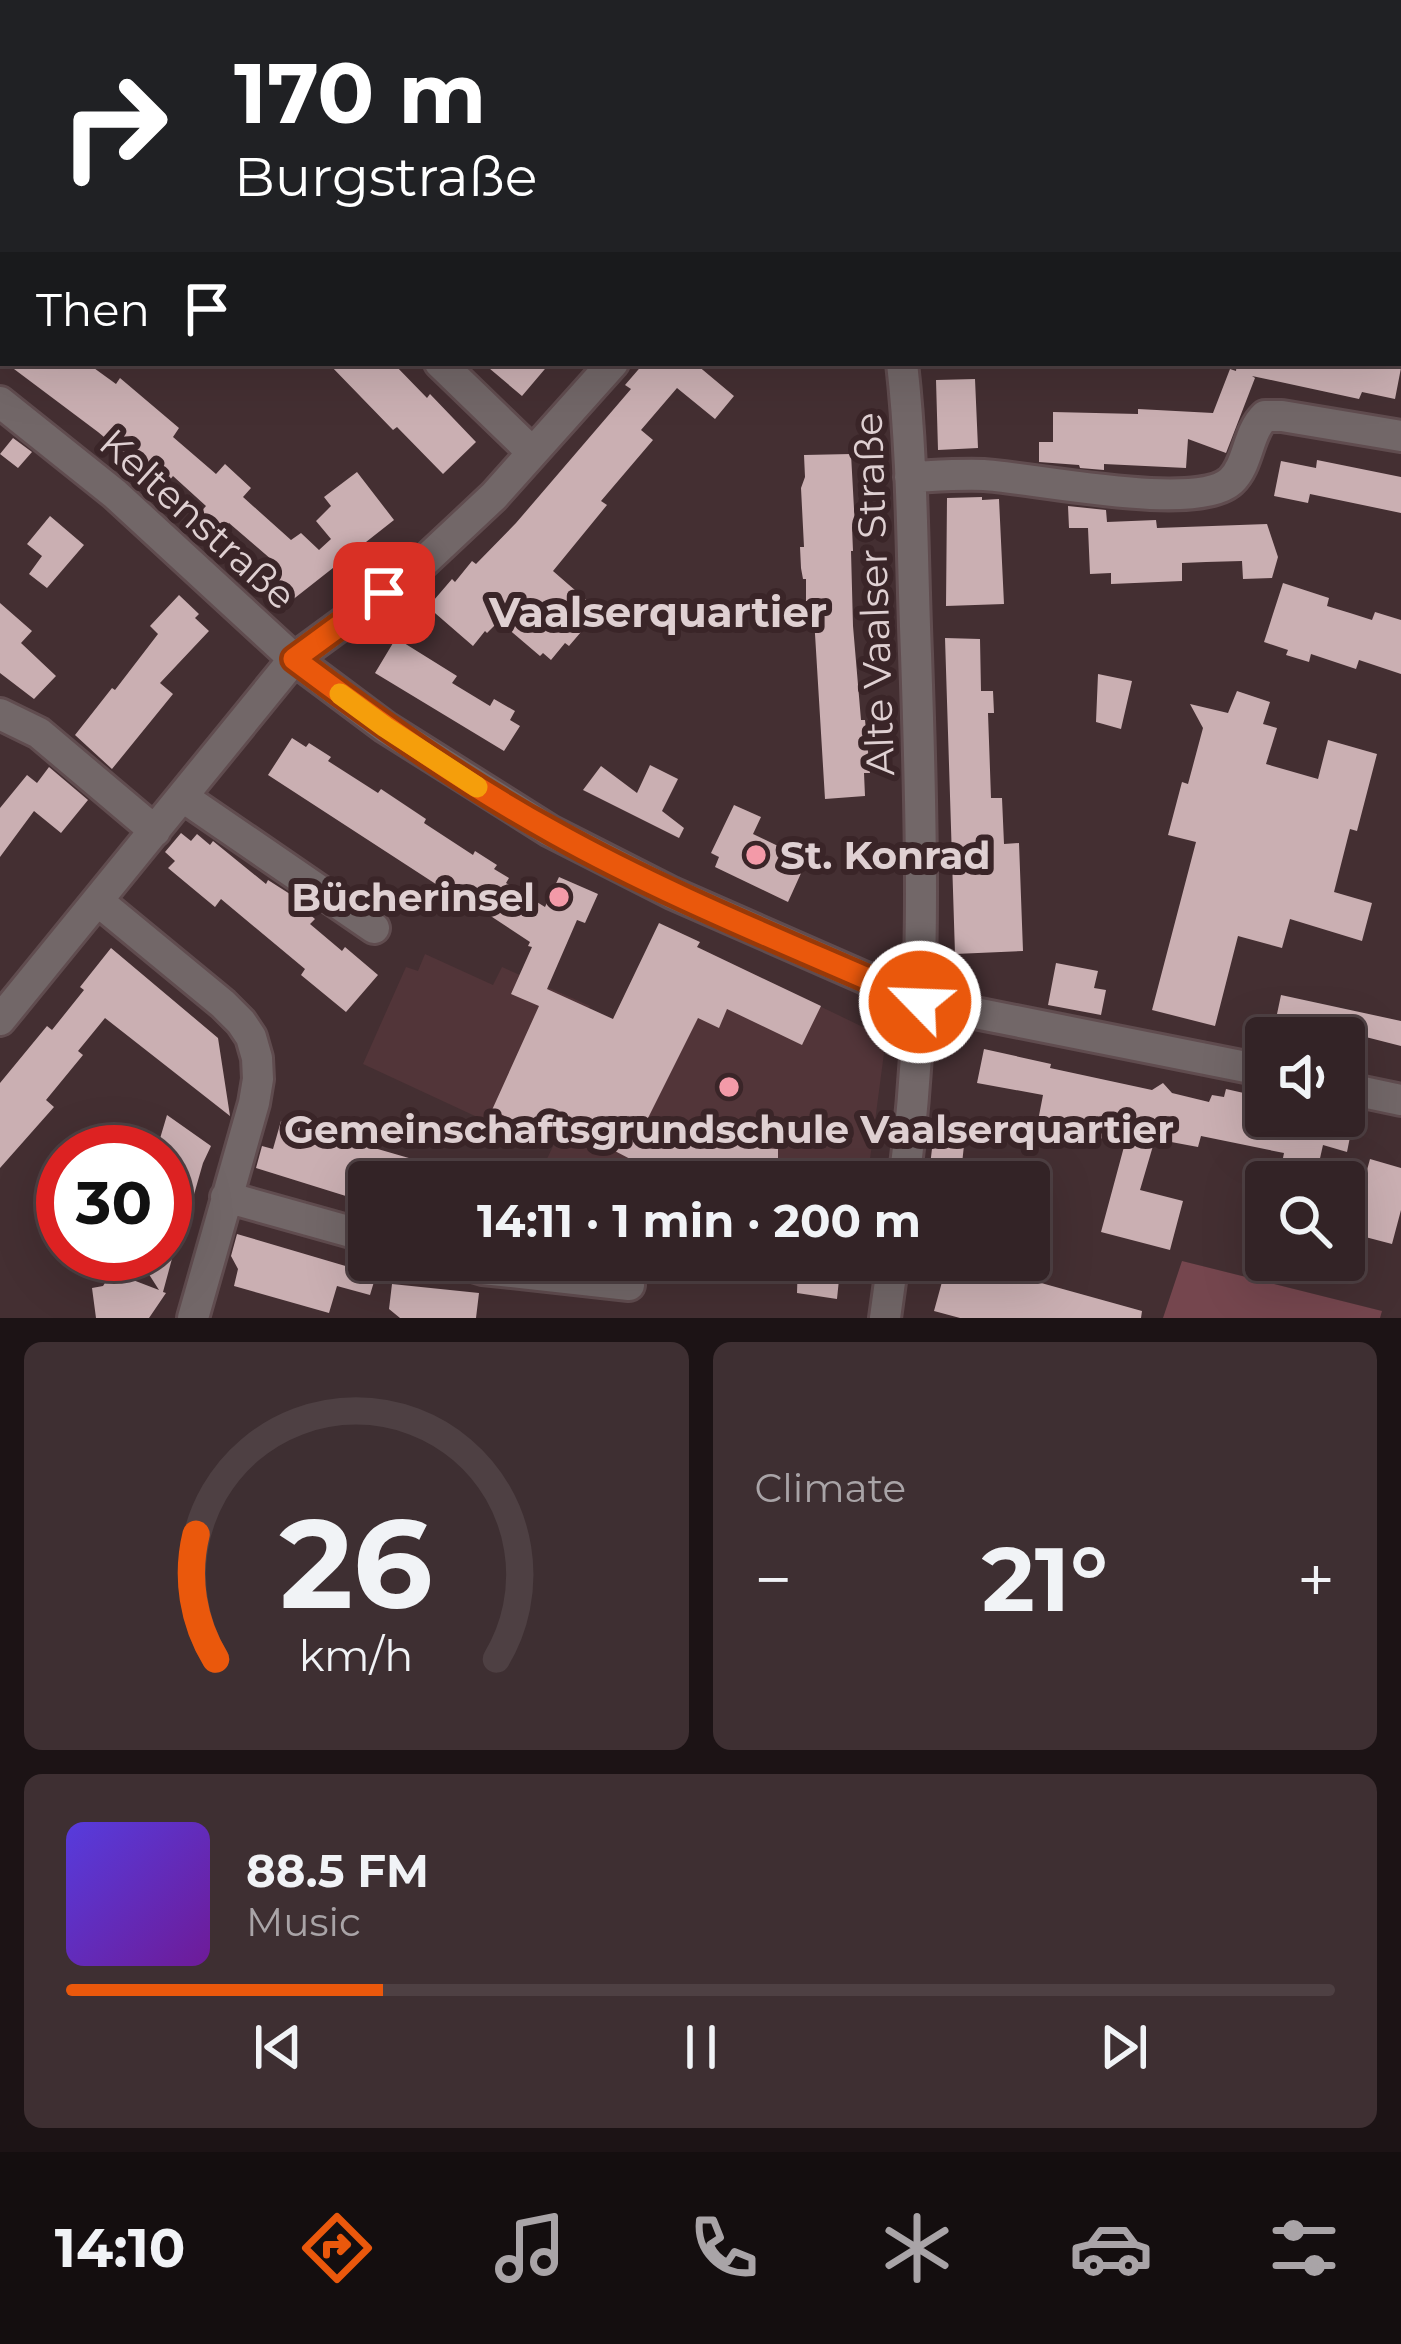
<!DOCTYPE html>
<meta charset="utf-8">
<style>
body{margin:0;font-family:Montserrat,sans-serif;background:#3e2f32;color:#f1f3f6;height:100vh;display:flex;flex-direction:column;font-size:45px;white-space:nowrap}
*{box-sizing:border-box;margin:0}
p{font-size:39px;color:#a9a4a7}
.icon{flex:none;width:66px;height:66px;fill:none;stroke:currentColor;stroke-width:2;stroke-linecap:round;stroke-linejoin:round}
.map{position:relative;height:1318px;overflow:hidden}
.details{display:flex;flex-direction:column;gap:24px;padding:24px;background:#1c1315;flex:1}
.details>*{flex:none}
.guide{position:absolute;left:0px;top:0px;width:1401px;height:366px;box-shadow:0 12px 48px #0002,0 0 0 3px #4e4043;background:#202124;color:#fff;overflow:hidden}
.buttons{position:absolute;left:1245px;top:1017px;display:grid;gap:24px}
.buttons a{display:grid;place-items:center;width:120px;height:120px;border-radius:12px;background:#332326;box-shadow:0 12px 48px #0002,0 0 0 3px #4e4043;font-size:60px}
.speed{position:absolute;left:36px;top:1125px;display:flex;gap:24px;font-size:60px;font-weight:700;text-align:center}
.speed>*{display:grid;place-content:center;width:156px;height:156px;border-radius:50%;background:#332326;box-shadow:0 12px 48px #0002,0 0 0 3px #4e4043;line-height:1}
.speed .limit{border:18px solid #d22;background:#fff;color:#111}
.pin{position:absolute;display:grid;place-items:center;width:102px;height:102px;color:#fff;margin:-51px;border-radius:24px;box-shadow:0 6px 18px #0006}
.me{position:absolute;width:132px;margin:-66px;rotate:294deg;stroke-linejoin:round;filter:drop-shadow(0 0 9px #0008)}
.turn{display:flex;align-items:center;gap:42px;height:252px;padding:0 36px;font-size:54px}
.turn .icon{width:156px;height:156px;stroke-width:2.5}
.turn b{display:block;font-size:84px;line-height:102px}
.then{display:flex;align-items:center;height:114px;padding:0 36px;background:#0003;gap:24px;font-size:45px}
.big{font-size:90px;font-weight:700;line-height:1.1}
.details .widget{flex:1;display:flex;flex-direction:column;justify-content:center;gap:18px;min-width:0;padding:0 42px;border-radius:18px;background:#3e2f32}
.details .dial{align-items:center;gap:0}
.dial svg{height:312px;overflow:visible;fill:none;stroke:#4e4043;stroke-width:7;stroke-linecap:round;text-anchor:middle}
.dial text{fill:#f1f3f6;stroke:none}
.song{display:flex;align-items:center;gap:36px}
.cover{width:144px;height:144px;border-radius:18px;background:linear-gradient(135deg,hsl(250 70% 55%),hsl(280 70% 35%))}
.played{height:12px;border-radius:6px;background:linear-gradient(90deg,#ea580c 25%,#4e4043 25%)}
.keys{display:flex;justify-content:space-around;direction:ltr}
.heat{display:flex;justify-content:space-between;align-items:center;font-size:66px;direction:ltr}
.details .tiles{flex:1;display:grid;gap:24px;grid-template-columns:1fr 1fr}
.widget:last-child{grid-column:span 2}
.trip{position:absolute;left:348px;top:1161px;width:702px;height:120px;border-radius:12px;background:#332326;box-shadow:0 12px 48px #0002,0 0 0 3px #4e4043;font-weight:700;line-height:120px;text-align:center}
.tab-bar{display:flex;height:192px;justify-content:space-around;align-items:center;background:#140e0f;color:#a9a4a7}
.tab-bar .icon{width:84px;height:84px}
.tab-bar .active{color:#ea580c}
.tab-bar b{font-size:54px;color:#f1f3f6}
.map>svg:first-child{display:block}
.built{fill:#523539}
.green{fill:#75464e}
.building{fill:#caafb2}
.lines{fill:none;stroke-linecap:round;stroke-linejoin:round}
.minor-casing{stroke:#604c4f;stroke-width:36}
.minor{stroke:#726768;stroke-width:30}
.route-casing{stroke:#983908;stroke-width:30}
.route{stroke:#ea580c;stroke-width:21}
.slow{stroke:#f59e0b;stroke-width:21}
.poi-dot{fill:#f39aa8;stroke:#3a2528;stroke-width:4.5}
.labels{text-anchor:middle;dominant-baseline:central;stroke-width:12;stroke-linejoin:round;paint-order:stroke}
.street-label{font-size:39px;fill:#dfd0d2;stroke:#3a2528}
.poi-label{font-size:39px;font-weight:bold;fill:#dfd0d2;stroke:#3a2528;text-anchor:start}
.neighbourhood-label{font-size:42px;font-weight:bold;fill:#dfd0d2;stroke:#3a2528}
</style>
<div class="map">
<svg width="1401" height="1318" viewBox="0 0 1401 1318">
<rect width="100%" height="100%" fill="#442f32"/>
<path class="built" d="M697,947L865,1028L884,1053L867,1182H536L639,965L678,984Z
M425,954L493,985L502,967L590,1006L529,1141L363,1064L406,967L418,971Z
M560,1260H670L669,1270Z"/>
<path class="green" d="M1182,1261L1382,1311L1380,1318H1163Z"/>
<path class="building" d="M6,363H87L116,384L120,378L179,428L173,437L216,474L225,464L251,488L243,497L291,540L301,533L319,550L331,539L316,521L331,506L324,497L357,472L394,520L291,601L289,599L278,607L262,586L273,578L264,566L272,560L229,523L213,541L192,522L206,506L173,476L164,487L98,432Z
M328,363H393L427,398L430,394L476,442L443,474L397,427L393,430Z
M483,363H550L522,396Z
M644,363H699L697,365L734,396L715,419L677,388L641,430L653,440L601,501L607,505L553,571L599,611L569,646L565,643L551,660L543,653L540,656L499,621L487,633L485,631L473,646L428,607L452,579L455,582L472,561L476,564L516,523L631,389L625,385Z
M1237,363H1401V368L1395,399L1362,392L1359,399L1252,376L1255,378L1226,453L1188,439L1186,468L1104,464V470L1080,468L1079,465L1039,462V442H1053V412L1138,414V409L1213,413L1230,369L1236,371Z
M975,379L978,448L938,450L936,380Z
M13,438L32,452L18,468L0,454Z
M851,454L855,527H852L853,551H851L853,626L861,720H865L870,773H864L865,796L825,799L813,601H806V579H803L801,568L800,547H804L801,488L805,477L804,455Z
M1317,460L1401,477V513L1310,494L1308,503L1274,496L1281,461L1316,468Z
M982,497V500L999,499L1004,604L946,606L947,498Z
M1068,506L1106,510L1107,522L1156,520L1157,528L1267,524L1278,557L1272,578L1243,579L1242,561L1206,562L1182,563V581L1111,584V573L1090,574L1088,528H1069Z
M50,516L84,545L47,588L29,574L42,556L27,544Z
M1283,583L1329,598L1327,606L1350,613L1372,620L1375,612L1401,620V674L1359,660L1356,669L1311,654L1309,662L1286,655L1288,650L1264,642Z
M179,595L199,614L195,618L209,631L160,683L173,694L112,769L75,735L112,688L115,690L158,634L150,626Z
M0,603L32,631L21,643L56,676L34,699L0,673Z
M396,638L457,676L452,683L490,706L494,699L515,711L510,720L520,726L504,751L375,673Z
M945,638L980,639L981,691H993L994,713H988L991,798H1002L1004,844L1019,843L1023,951L955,954Z
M1098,674L1132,681L1121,729L1096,722Z
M1237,691L1270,702L1263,724L1277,728L1266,764L1318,779L1328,740L1377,754L1357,831L1350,829L1334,892L1372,903L1362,941L1290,919L1282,948L1238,936L1215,1026L1152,1010L1196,842L1168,835L1182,782L1188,784L1203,728L1190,704L1228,713Z
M292,738L306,747L309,743L331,757L328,761L378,793L381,789L426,819L424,823L473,855L475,851L497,865L494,869L509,878L506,883L545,907L559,877L598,894L585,923L577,920L547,989L613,1019L659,923L700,942L697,947L821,1006L802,1045L727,1009L719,1028L698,1018L648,1118L689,1135H720L719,1144L760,1145V1148L778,1149V1158L818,1160L817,1182H661V1175L586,1136L585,1138L541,1114L534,1130L492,1110L539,1006L511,994L532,947L528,946L530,942L486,913L485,916L268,775Z
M650,765L678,779L662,811L684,828L679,838L583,790L601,766L637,793Z
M49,767L88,800L61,833L34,811L0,857V808L27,775L37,783Z
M734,805L761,817L753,834L807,860L788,902L715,867L719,857L711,853Z
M181,833L191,841L197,834L210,845L213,841L266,884L268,880L304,903L302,908L315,919L310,924L342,951L345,947L378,975L346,1012L301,975L305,969L221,899L215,907L168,868L175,861L165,852Z
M111,948L218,1038L230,1116L105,1018L78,1051L83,1055L46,1100L54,1107L0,1168V1083L47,1026L52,1030L84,990L80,987Z
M1056,963L1098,971L1094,988L1106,990L1101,1015L1048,1005Z
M1281,995L1401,1021V1046L1354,1034V1038H1272Z
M984,1049L1051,1064L1050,1068L1152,1090L1163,1083L1172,1093L1209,1102L1212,1095L1224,1097L1226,1089L1266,1098V1116H1311L1352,1127L1347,1152L1323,1145L1316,1176L1281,1168L1284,1153L1201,1136L1198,1147L1155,1139L1140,1190L1183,1201L1170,1250L1101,1232L1125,1143L1037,1126L1043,1095L977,1083Z
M167,1115L211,1146L203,1163L187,1219L183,1218L163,1292L166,1293L149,1318H96L92,1288L103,1286L112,1272L159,1290L136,1254H165V1152H156Z
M281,1121L471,1176L470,1182H369V1200L350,1195L349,1197L256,1168L262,1146L273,1149Z
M935,1124L966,1127L960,1182H928Z
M1370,1159L1401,1168V1210L1392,1244L1350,1233Z
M237,1234L376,1275L370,1295L337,1286L329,1313L234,1286L238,1269L231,1256Z
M798,1260H841L837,1299L797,1293Z
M948,1260H973L980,1266L1142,1311L1141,1318H960L934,1311Z
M392,1284L479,1293L476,1318H400L389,1309Z"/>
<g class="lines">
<g class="minor-casing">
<path id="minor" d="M1250,0L1257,3
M817,3V0
M1398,66L1401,67
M440,363L532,452
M902,363C913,459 912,557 916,654C922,831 927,1006 904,1182
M0,402L115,494L294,659L385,727L550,831L672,893L920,1002L1266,1071
M910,477C934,476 959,474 984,475C1034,478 1196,513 1231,481C1249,464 1247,433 1265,416H1282L1401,436
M0,714L39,733L155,831
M183,797L374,928
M98,901L223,1004L241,1022L251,1037L257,1058L258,1079L254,1103L193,1318
M0,1020L294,659L414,571L494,496L613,363
M1344,1088L1401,1100
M226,1197L369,1237
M453,1260L483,1269L629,1285
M885,1318L893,1260"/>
</g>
<use href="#minor" class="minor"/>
</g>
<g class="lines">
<g class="route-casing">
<path id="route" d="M384,593L294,659C378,722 462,782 553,832C671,898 797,947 920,1002"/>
</g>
<use href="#route" class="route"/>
<path class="slow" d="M340,694L385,727L477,787"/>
</g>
<g class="poi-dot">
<circle cx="756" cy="855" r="12"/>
<circle cx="559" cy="897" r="12"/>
<circle cx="729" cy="1087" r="12"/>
</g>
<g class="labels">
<g class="street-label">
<text transform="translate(198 519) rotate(42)">Keltenstraße</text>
<text transform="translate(874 594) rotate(-92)">Alte Vaalser Straße</text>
</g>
<g class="poi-label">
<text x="780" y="855">St. Konrad</text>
<text x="535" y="897" text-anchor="end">Bücherinsel</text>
<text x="729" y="1129" text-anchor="middle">Gemeinschaftsgrundschule Vaalserquartier</text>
</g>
<g class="neighbourhood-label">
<text x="658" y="612">Vaalserquartier</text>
</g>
</g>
</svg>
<div class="buttons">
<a><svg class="icon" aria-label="sound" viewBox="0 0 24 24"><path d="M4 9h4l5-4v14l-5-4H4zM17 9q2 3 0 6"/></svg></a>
<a><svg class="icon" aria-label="search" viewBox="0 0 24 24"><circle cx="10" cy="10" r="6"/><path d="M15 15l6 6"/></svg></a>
</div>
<div class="speed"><div class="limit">30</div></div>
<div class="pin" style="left:384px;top:593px;background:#d93025"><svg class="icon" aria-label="arrive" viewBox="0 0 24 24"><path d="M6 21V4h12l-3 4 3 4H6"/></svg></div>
<svg class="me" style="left:920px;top:1002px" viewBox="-20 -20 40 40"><circle r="17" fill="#ea580c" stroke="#fff" stroke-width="3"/><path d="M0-11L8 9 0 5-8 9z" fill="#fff"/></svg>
<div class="trip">14:11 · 1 min · 200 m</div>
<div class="guide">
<div class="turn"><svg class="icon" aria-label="right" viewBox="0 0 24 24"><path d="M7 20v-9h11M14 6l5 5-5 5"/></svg><div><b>170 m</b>Burgstraße</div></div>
<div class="then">Then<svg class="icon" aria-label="arrive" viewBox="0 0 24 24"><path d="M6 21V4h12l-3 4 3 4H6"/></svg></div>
</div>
</div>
<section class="details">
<div class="tiles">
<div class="widget dial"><svg viewBox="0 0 100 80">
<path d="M14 69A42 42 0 1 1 86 69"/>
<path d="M14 69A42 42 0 0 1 9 37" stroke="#ea580c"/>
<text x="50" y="56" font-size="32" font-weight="700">26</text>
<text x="50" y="72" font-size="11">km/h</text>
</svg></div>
<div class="widget"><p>Climate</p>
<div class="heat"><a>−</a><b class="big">21°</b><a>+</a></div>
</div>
<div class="widget">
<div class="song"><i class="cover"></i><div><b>88.5 FM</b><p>Music</p></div></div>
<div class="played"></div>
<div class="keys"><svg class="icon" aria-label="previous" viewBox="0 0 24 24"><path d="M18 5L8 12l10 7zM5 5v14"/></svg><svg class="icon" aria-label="pause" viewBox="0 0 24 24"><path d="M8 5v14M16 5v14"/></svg><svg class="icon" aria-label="next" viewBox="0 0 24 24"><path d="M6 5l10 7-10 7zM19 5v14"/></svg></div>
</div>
</div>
</section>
<nav class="tab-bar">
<b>14:10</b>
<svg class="icon active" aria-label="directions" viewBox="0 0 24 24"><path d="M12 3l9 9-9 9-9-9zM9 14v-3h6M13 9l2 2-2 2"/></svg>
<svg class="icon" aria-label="music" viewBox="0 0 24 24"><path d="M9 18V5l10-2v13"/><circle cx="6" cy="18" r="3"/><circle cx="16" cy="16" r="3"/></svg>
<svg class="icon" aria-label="phone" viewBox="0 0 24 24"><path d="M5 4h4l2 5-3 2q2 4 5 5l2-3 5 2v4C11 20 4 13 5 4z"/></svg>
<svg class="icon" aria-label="climate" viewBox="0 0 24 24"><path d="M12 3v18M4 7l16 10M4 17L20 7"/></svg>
<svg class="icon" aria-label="car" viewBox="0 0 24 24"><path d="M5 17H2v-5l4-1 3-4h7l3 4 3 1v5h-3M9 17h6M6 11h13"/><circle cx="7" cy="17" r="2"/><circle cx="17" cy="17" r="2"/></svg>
<svg class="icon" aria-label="filters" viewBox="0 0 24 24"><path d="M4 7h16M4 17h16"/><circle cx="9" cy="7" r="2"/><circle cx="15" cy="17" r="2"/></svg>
</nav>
